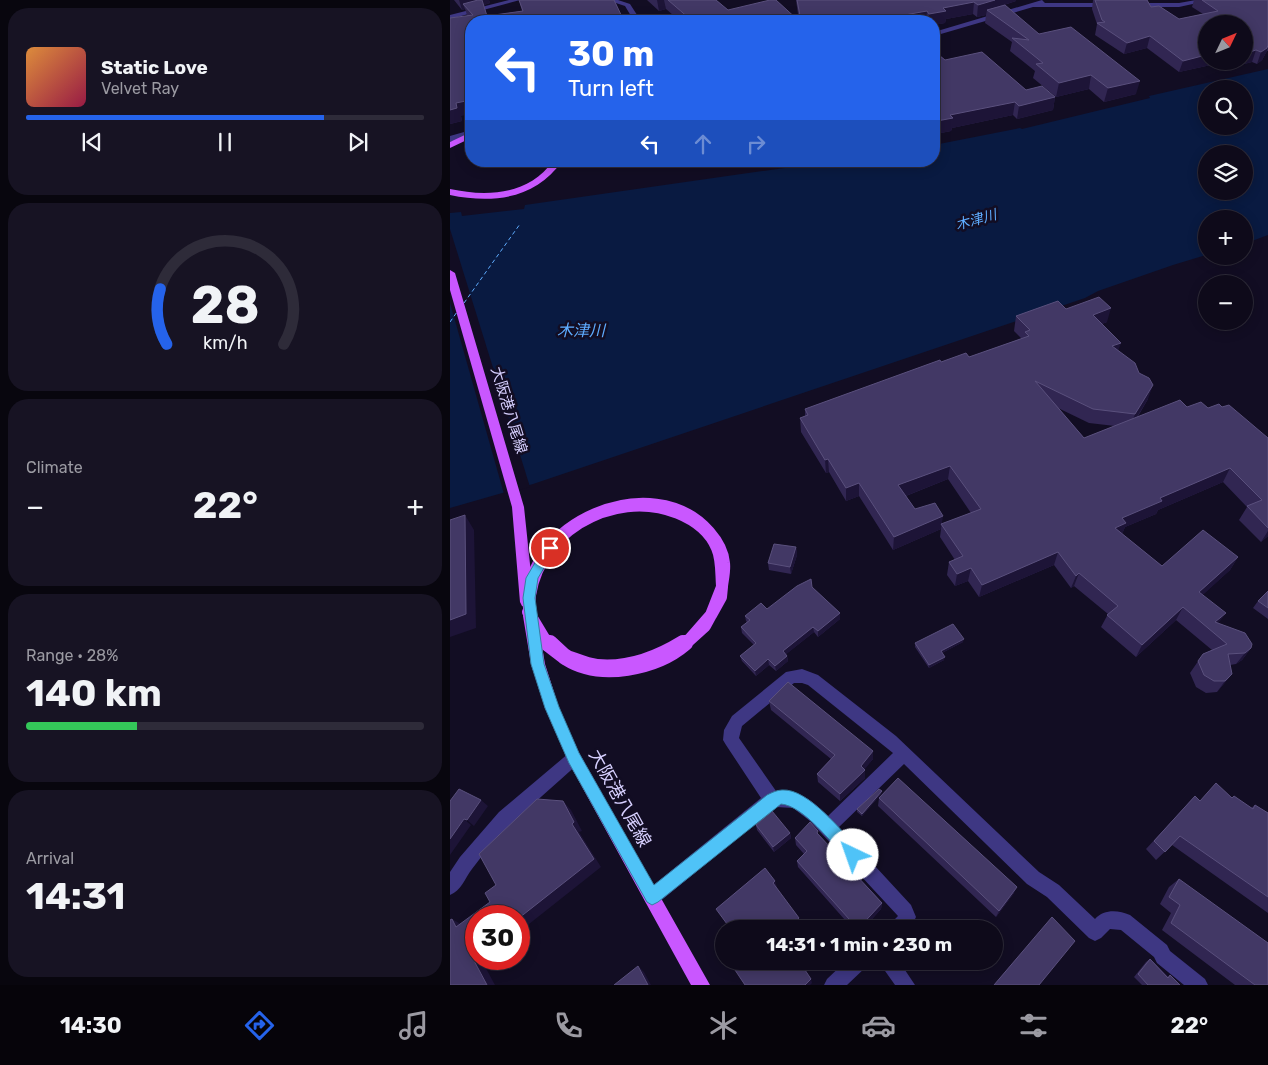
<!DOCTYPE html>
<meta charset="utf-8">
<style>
body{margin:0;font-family:Rubik,"Noto Sans JP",sans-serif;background:#171323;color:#f1f3f6;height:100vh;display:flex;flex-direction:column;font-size:19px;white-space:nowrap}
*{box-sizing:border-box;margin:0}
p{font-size:16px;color:#9b9aa2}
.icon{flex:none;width:28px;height:28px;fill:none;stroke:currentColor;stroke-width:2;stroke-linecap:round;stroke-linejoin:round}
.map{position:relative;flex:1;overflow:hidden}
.sheet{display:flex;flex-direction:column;gap:8px;padding:8px;background:#08060e;width:450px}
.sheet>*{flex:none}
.banner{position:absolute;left:15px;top:15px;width:475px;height:152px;border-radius:20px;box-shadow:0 2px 12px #0003,0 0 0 1px #2e2b39;background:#2563eb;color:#fff;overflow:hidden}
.needle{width:32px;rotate:47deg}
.controls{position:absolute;left:748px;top:15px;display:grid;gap:10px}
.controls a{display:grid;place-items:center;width:55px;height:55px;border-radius:50%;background:#0e0a1a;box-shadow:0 2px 12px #0003,0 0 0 1px #2e2b39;font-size:25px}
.speed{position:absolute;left:15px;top:905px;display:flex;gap:10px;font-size:25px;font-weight:700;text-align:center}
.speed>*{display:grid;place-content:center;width:65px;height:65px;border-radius:50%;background:#0e0a1a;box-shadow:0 2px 12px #0003,0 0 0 1px #2e2b39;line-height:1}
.speed .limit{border:8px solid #d22;background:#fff;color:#111}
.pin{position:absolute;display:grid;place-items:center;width:42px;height:42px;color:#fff;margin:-21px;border:2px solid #fff;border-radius:50%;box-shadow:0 1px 5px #0007}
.me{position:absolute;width:55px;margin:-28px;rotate:318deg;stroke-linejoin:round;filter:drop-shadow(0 0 4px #0008)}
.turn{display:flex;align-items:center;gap:18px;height:105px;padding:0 20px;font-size:22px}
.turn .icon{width:65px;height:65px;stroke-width:2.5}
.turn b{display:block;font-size:35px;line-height:42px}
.lanes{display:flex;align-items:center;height:48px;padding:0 20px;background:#0003;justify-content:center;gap:25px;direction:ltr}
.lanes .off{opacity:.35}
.big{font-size:38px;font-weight:700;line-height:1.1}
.sheet .widget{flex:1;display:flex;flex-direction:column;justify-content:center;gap:8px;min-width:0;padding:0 18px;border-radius:20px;background:#171323}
.sheet .dial{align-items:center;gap:0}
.dial svg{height:130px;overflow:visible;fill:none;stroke:#2e2b39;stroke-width:7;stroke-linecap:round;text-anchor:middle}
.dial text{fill:#f1f3f6;stroke:none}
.song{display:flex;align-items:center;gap:15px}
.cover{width:60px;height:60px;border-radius:8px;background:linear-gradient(135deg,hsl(30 70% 55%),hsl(340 70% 35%))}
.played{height:5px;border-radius:2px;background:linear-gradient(90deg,#2563eb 75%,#2e2b39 75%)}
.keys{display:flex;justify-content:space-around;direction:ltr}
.heat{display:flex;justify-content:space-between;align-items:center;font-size:28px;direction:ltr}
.charge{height:8px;border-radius:4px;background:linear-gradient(90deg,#34c759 28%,#2e2b39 0)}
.trip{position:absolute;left:265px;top:920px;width:288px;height:50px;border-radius:25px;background:#0e0a1a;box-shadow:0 2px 12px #0003,0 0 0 1px #2e2b39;font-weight:700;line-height:50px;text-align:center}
.dock{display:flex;height:80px;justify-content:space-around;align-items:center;background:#06040a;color:#9b9aa2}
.dock .icon{width:35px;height:35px}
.dock .selected{color:#2563eb}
.dock b{font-size:22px;color:#f1f3f6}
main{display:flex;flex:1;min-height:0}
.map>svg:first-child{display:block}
.water{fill:#091a41;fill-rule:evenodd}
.pier{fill:#120d23}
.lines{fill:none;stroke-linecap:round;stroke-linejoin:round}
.ferry{stroke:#5eacff;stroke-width:1;stroke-dasharray:4 3;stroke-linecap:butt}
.minor{fill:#3e3783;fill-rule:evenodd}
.tertiary{fill:#3e3783;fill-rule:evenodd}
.primary{fill:#c957ff;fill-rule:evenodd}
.primary-bridge-far1{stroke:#c957ff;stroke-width:12}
.primary-bridge{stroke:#c957ff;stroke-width:16}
.wall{fill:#312652;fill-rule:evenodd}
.shaded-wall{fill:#1d1437}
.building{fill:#423865;stroke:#5a507d}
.route{fill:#4fc3f7;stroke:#337fa1}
.labels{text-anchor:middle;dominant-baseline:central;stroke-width:5;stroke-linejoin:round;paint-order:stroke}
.far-water-label{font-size:14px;font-style:italic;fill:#5eacff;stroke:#120d23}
.street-label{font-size:15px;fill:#d7d0ff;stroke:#120d23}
.water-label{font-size:16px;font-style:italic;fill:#5eacff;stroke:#120d23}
.near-street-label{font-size:18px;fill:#d7d0ff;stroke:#120d23}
</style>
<main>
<section class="sheet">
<div class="widget">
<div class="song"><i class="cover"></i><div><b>Static Love</b><p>Velvet Ray</p></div></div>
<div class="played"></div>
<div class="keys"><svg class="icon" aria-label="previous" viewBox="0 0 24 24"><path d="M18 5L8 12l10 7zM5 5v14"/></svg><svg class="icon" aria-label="pause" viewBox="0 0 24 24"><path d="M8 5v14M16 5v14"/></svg><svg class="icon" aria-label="next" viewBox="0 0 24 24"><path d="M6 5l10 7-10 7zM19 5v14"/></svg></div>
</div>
<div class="widget dial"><svg viewBox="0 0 100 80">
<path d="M14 69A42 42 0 1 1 86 69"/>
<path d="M14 69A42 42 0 0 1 10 35" stroke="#2563eb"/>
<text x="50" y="56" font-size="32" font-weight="700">28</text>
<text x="50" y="72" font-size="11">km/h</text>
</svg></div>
<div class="widget"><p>Climate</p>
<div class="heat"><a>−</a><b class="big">22°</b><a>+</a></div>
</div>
<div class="widget"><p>Range · 28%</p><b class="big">140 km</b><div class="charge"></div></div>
<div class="widget"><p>Arrival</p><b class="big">14:31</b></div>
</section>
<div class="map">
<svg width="818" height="985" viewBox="0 0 818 985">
<rect width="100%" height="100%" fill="#120d23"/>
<path class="water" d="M818,69V235L794,244V219H756V255L723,265L648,291L635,298L83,484L0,508V213L11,212L12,216L74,209L75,205L383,161H484V145L570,128L572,129L700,98L699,96ZM756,89H794V126H756ZM756,154H794V191H756Z"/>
<path class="pier" d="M0,229L80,487L54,494L0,303Z"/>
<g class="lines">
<path class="ferry" d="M14,303L70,224
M0,322L7,312"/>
<path class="minor" d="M59,0H70L0,19V15Z
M157,0H168L180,4L191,21H184L175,6Z
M352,669L368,675L446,736L589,872L609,885L645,919C654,909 668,910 680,915L717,945L720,951L755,979L758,985H734L707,963L704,957L671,930L660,929L651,938L645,941L639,938L597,897L577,884L454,764L389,827L461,905L466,917L460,929H438L441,923L448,916L360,821L343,808L326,807L208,903L202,906L196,903L193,897L196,891L311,798L276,745L273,740L274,730L282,716L336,672ZM344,683H352L358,685L443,753L378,816C364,802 346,787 326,791L289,738L292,726Z
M396,961H419L416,967L397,985H374L377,979Z
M428,961H449L465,985H445Z"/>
<path class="tertiary" d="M592,0L595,3H659L662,5L659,7H583L484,36V32Z
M746,0H761L729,7H684L681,5L684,3H729Z
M21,130V136L0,142V136Z
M124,750L129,753L132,758L129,763C92,797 52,828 22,869C15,878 11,891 0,895V872L10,857L49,812L119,753Z"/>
<path class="primary" d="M21,132V138L0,148V142Z
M103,161H112C86,199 43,204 0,195V189C37,197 79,195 103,161Z
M0,270L5,273L74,507L84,602L82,606L77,608L72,606L70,602L62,507L0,290Z
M80,610L85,612L87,616L95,664L109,708L129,753L260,985H241L119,763L95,708L81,664L73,616L75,612Z"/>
<path class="primary-bridge-far1" d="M79,608L82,618
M79,608C72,524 203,467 259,532C266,540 273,552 274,563C275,570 273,578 272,586
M79,608C80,535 162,486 228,513C245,520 260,531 267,548C272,559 271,573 272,586
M79,611V608
M78,612L82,618
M261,615L272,587
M261,615L271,597L272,587
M82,618L94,638
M82,618L94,638
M94,638L101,645
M94,638L97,645
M231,645L240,639L261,615
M234,645L255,626L261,615"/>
<path class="primary-bridge" d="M97,643L114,656
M100,643L114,656
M114,656L117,658
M114,656L117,658
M117,658C126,661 137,666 147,667C178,670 207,659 233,643
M117,658C150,679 206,668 235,643"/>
</g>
<path class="wall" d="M4,0H39L40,3L34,5L37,16L72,11L69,0H164L11,116L12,121L0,124L17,15L15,9L12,10Z
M197,0H266L278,10L349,21H230L216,9L209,11Z
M346,0H566V1L548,7L589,34L686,94L654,102L639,89L606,97L583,78L585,71L560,51L562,42L535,23L536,15L527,17L523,14L496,19L495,23L484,25V21H349Z
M643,0H697L701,7L729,19L753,14L742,7L744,0H818V51H817L812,60L807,64L802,62L790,65L783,61H794V24L756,61H779L729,72L697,48L674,54L645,35L647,24L642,9Z
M484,51L495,60L576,90L605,97L603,110L567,119L563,115L502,128L501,131L486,134L484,132Z
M213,161H230L228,165L214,163Z
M616,309L657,322L652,324L698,399L687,418L737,407L758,408L772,407L818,438V536L811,542L789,520L797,507L773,482L708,510L706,514L675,527L672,534L712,566L788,557L780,570L752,595L768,624L801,648L792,660L786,664L780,665L782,674L767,692L756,693L746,687L740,673L753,654L762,650L726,620L686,657L651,627L658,614L624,586L621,588L604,565L529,597L518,581L505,586L497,575L499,562L505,560L490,537L491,529L443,550L409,496L396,501L379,472L376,473L351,432L350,418L355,416V409L491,362L519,357L572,339L564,331L566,316ZM608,408L639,423L665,426L634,438ZM498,479L521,513L492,524L465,509L456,496Z
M346,547L347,555L341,574L319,570L318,563Z
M362,587L390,613V619L368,637L364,632L336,654L337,656L338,661L326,671L319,665L306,676L292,661L290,656L304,645L292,633L291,627L297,622L296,621L295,616L317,609Z
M818,591V619L803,608L808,601Z
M513,642L492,653L494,660L479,668L465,647V643Z
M319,701L423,751V759L414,769L415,778L390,801L368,782L367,774L381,759L321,710Z
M431,794L412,816L407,812V809Z
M745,796L750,801L782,798L801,808L805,805L818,813V913L722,845L706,860L696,849Z
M429,798L564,893L546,917L428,806Z
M306,825L340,833L341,838L324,852L307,830Z
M369,835L432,903L431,909L413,929H403L348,867L347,861L354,854L346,845L345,838Z
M729,879L818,985H785L712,930L721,913L710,904L719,887Z
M700,959L718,977L720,975L730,985H692L684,977L696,962Z"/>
<path class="shaded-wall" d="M9,0H39L40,3L34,5L13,4L15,9L12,10Z
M207,0H214L216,9L209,11Z
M544,0H566V1L537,10L536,15L527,17L528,5Z
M524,2L523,14L496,19L495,23L484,25V21H479V14L493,8Z
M477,11L476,21H432V19Z
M700,36L697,48L674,54L677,43Z
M818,45L817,51L812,60L807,64L811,52Z
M806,50L802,62L790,65L791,61H794V54Z
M756,55V61H779L729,72L733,61Z
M641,75L639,89L606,97L609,83Z
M690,81L686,94L654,102L658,88Z
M605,97L603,110L567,119L569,106Z
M21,100V114L11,116L12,121L0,124V110L6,103Z
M565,102L563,115L502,128L501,131L486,134L487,121L500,115Z
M661,308L657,322L639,329L643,315Z
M671,343L666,357L662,346Z
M703,385L698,399L680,428L685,414Z
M378,459L379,472L376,473L375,460Z
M500,466L498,479L448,499V485Z
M780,468L773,482L708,510L706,514L675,527L671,537L665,528L672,518L710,498Z
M409,483V496L396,501V488Z
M15,515L24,530L26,628L0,637V620Z
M493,516L491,529L443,550L444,537Z
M818,531V536L811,542Z
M346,547L347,555L341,574L340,567Z
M608,552L604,565L529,597L532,585Z
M788,557L780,570L742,605L749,592Z
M521,568L518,581L505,586L507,574Z
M629,573L624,586L621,588L626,576Z
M733,607L726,620L686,657L692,645Z
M390,613V619L368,637V631Z
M776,613L767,625L765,622Z
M363,627L364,632L334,656L333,651Z
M514,639L513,642L490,654L491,651Z
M801,648L792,660L786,664L795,653Z
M337,656L338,661L326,671L325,666Z
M495,657L494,660L479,668V665Z
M318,659L319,665L306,676L305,671Z
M782,674L773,685L767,692L775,681Z
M423,751V759L411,774V766Z
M415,770V778L390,801V794Z
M432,791L431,794L412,816V814Z
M31,800L38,806L24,826L17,820Z
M113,801L121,810L132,831L129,832L151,867L69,932V918Z
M14,819L21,825L0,855V839Z
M340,833L341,838L324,852L323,847Z
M325,881L327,887L325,889L323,883Z
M567,887L564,893L546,917L549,911Z
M432,903L431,909L413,929H408Z
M349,918L350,923L344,929H337Z
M2,919L14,926L6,927Z
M26,951V959H34L32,961L45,985H37L21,955Z
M188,966L194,972L201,985H198Z
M361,979L362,983L360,985H355Z"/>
<path class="building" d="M28,0H32L37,16L73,11L69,0H164L174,21H21V100L6,103L7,108L0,110V18L23,15L13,4Z
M218,0H266L278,10L320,0H326L349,21H234L233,20L240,19Z
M347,0H545L528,5L524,2L493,8L496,11L479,14L477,11L432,19L435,21H351Z
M645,0H697L701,7L709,6L729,19L768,11L752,0H818V45L817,48L811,52L806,50L794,54V24H756V55L733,61L700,36L677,43L647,23L655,22L652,20Z
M555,5L589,34L621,27L690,81L658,88L641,75L609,83L586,64L593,63L562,38L579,40L537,10Z
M484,51L495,60L532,52L576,90L592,86L605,97L569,106L565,102L500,115L503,118L487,121L484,117Z
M649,297L661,308L643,315L671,343L662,346L685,363L689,373L699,378L703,385L685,414L643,409L585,381L634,438L730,400L737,407L751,402L758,408L769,404L772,407L779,405L818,438V528L797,506L812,500L780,468L710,498L712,501L672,518L676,523L665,528L712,566L753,530L788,557L749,592L776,613L765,622L795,633L802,644L801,648L795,653L778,654L782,674L775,681H764L754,675L748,661L753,654L777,644L733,607L692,645L657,615L668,606L629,573L626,576L608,552L532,585L521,568L507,574L499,562L513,556L491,524L531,509L500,466L448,485L465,509L485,503L493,516L444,537L409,483L396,488L378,459L375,460L350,418L358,415L355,409L490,360L491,362L516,353L519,357L579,336L575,332L580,330L566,316L608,301L616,309Z
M15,515L16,614L0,620V520Z
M324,544L346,547L340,567L318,563Z
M361,579L362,587L390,613L368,631L363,627L333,651L337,656L325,666L318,659L305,671L290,656L306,643L291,627L300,620L295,616L311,603L317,609L347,586Z
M818,591V608L808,601Z
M503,624L514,639L491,651L495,657L479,665L465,643Z
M338,682L423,751L411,766L415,770L390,794L367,774L385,755L319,701Z
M448,778L567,887L549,911L429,798Z
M766,783L782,798L784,796L803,809L805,805L818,813V897L730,836L715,852L704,841L745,796L750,801Z
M9,789L31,800L17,820L14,819L0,839V801Z
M429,789L432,791L412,814L407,809Z
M87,799L113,801L124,822L122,824L144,859L69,918V916H26V951L21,955L37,985H0V920L2,919L6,927L40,902L35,893L46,885L29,854Z
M322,811L340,833L323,847L306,825Z
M360,822L368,831L367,833L432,903L408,929L347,861L357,851L345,838Z
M315,868L325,881L323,883L349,918L337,929H279L280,928L266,909Z
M729,879L818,943V985H805L721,923L730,905L719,897Z
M602,917L625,941L589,985H544Z
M274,934V954L265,941Z
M700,959L718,978L720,975L730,985H698L688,974Z
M279,961H349L361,979L355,985H295Z
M188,966L198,985H164Z"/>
<path class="route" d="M100,543L104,544L106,548L88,578L85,598L94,664L109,707L129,753L204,885L317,795C321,793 327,790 332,790C358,788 392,832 409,849L411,855L409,860L403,862L398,860C381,843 354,806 331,804L208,902L202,905L197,902L119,763L95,708L81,664L73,598L76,578L96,544Z"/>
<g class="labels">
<g class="far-water-label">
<text transform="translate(526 220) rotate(-16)">木津川</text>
</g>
<g class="street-label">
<text transform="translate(59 410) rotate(73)">大阪港八尾線</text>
</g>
<g class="water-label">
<text x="131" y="330">木津川</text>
</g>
<g class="near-street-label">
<text transform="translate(170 798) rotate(61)">大阪港八尾線</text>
</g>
</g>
</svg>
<div class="controls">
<a><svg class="needle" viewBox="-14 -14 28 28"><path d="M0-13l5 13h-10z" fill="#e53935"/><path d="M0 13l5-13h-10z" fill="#9b9aa2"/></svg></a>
<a><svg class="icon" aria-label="search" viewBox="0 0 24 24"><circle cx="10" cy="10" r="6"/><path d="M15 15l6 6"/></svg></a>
<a><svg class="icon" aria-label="layers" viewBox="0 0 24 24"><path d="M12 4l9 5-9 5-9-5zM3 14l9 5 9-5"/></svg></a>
<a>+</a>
<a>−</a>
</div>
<div class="speed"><div class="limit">30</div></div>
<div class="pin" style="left:100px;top:548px;background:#d93025"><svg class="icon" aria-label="arrive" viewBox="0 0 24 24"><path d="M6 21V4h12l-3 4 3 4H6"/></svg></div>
<svg class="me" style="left:403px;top:855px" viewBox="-20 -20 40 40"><circle r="19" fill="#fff"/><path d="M0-13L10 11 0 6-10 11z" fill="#4fc3f7"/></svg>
<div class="trip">14:31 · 1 min · 230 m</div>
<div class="banner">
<div class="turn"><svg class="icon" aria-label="left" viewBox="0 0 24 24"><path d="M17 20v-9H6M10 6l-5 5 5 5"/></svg><div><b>30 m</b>Turn left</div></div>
<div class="lanes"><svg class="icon" aria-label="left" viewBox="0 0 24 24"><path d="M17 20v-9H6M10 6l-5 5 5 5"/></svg><svg class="icon off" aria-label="ahead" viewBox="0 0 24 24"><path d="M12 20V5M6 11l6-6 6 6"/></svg><svg class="icon off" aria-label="right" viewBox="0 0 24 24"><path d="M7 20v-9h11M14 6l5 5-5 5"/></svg></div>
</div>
</div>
</main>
<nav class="dock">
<b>14:30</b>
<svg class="icon selected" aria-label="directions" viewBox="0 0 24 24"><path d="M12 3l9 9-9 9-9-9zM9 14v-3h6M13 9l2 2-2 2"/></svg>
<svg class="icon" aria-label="music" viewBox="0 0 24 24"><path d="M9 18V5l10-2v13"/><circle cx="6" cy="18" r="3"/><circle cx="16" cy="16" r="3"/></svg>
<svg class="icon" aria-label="phone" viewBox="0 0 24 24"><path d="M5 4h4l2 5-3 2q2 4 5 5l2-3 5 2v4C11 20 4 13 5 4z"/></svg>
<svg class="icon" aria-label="climate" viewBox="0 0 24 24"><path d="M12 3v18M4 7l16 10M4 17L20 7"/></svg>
<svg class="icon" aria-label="car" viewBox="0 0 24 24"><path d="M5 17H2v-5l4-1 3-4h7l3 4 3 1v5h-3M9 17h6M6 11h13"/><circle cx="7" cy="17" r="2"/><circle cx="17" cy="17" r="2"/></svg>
<svg class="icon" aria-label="filters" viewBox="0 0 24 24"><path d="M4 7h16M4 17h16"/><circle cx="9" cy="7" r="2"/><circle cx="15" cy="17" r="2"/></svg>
<b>22°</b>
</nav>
